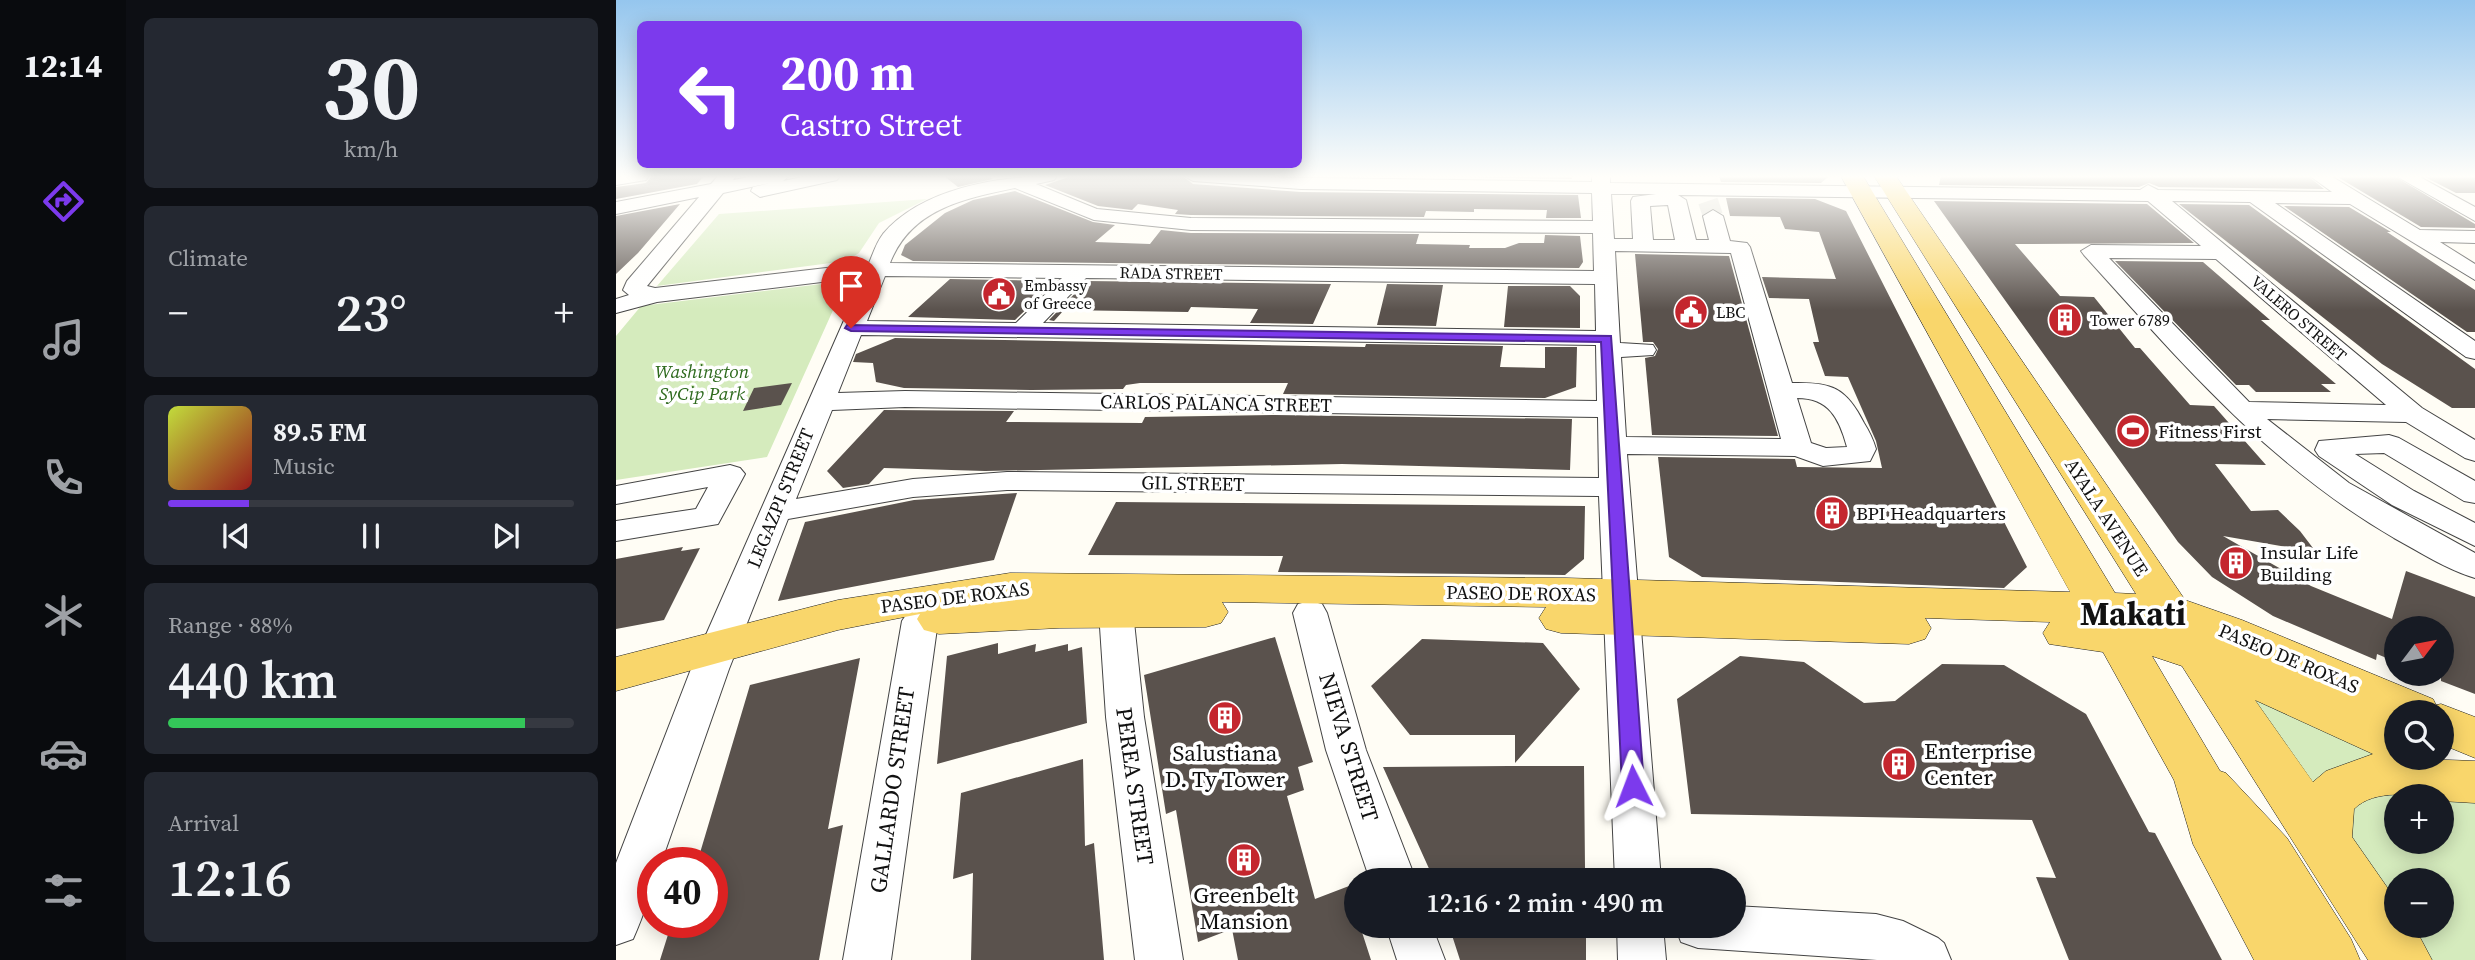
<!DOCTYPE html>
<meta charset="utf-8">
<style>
body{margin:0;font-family:"Source Serif 4",serif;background:#242831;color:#f1f3f6;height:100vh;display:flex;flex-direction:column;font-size:26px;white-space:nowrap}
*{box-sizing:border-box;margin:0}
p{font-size:23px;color:#9ea1a6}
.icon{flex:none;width:38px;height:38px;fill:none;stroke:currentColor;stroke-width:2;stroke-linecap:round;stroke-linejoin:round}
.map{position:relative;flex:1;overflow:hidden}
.side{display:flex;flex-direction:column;gap:18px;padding:18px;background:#0d0f14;width:490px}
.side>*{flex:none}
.banner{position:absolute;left:21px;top:21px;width:665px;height:147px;border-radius:10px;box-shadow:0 4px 18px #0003;background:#7c3aed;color:#fff;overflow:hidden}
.needle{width:46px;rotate:58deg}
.fabs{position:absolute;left:1768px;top:616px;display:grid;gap:14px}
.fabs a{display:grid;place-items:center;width:70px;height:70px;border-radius:50%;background:#171b24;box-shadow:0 4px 18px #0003;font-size:35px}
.speed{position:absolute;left:21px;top:847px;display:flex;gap:14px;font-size:35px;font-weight:700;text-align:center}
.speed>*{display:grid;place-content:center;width:91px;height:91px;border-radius:50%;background:#171b24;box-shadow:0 4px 18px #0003;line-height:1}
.speed .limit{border:10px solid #d22;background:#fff;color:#111}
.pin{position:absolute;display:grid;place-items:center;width:60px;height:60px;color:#fff;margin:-72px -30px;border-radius:50% 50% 50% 0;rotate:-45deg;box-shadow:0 0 7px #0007}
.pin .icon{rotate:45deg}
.me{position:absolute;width:77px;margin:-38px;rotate:357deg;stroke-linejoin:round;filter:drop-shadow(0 0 5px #0008)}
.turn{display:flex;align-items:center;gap:24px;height:147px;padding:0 28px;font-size:32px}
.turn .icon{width:91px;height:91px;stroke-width:2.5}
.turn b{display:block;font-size:49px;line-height:60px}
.big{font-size:52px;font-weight:600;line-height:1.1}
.side .tile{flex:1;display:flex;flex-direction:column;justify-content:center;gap:10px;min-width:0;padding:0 24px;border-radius:10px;background:#242831}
.side .dial{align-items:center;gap:0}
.dial b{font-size:91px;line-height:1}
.song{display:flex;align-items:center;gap:21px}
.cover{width:84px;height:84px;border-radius:10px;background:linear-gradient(135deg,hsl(70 70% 55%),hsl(0 70% 35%))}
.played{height:7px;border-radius:4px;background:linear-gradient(90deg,#7c3aed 20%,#363941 20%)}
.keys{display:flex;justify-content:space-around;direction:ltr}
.heat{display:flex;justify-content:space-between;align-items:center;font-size:38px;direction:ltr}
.charge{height:10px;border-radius:5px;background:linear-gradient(90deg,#34c759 88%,#363941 0)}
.trip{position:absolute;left:728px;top:868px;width:402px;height:70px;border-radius:35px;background:#171b24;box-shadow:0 4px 18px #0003;font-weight:600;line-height:70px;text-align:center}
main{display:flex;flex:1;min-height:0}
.dock{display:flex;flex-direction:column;width:126px;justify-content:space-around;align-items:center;background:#090b0e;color:#9ea1a6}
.dock .icon{width:49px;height:49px}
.dock .active{color:#7c3aed}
.dock b{font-size:32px;color:#f1f3f6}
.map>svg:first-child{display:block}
.green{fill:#d5ebbd;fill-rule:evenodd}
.building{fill:#5a524d}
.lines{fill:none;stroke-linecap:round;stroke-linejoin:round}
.minor-tunnel{stroke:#dbdad3;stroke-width:20;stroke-dasharray:20 10;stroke-linecap:butt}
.minor-casing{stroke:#444;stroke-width:2}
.major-casing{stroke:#222;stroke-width:1}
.minor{fill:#fff;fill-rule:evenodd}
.major{fill:#f9d66b;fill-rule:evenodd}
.route{fill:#7c3aed;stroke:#51269a;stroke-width:2}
.labels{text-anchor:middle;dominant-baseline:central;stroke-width:7;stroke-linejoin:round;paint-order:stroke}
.far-street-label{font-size:16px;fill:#111;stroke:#fff}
.far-poi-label{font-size:16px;fill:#111;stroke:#fff;text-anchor:start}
.park-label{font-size:19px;font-style:italic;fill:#2f6b1f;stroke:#fff}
.street-label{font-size:19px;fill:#111;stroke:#fff}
.poi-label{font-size:19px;fill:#111;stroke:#fff;text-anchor:start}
.near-street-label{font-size:23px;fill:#111;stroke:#fff}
.near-poi-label{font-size:23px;fill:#111;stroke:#fff}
.town-label{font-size:33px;font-weight:bold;fill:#111;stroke:#fff}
</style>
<main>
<nav class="dock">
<b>12:14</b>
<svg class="icon active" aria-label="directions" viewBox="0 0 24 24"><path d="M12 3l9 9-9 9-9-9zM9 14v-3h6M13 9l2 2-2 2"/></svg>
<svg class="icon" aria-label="music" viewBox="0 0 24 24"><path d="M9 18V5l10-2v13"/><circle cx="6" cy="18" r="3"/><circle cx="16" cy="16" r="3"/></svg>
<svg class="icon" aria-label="phone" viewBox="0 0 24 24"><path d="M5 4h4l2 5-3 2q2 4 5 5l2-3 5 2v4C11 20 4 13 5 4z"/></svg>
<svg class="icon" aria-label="climate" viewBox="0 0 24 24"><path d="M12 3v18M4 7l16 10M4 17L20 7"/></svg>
<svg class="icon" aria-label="car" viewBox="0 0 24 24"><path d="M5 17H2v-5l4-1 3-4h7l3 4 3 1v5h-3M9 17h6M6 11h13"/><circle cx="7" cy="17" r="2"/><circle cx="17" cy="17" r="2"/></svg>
<svg class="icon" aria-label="filters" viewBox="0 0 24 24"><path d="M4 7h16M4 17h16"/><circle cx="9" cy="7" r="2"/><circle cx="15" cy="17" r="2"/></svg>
</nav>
<section class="side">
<div class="tile dial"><b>30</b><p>km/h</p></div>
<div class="tile"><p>Climate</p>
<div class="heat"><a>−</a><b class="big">23°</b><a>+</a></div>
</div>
<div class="tile">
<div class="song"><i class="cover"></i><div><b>89.5 FM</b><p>Music</p></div></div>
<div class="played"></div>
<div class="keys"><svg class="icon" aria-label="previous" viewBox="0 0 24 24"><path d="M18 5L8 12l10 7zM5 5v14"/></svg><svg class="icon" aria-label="pause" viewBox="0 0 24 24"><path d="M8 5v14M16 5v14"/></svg><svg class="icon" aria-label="next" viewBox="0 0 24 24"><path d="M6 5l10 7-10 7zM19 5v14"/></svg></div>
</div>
<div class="tile"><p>Range · 88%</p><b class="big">440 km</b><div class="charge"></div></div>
<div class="tile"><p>Arrival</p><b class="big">12:16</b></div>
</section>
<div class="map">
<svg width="1859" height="960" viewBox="0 0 1859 960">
<rect width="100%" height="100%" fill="#fffdf5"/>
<path class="green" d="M311,199L263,223L243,253L230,261L41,286L103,214Z
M214,283H224L227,288L151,457L0,480V336L25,306Z
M1627,691L1859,799V960H1808L1785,926H1825V880H1780V918ZM1780,796H1825V842H1780Z"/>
<path class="building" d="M36,176H88L81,184L0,199V187L30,183Z
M328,176H373L377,179L342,187Z
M456,176H566L577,184L685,192L962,195L965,218H930L931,210L858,209V212L810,211L808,217L575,215L559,214L562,210L522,204L516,210L482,206L429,185Z
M847,176H955L956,179L842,177Z
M1103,176H1213L1205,183L1105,182Z
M1325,176H1692L1708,189L1543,187L1533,183L1523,187L1323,185Z
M1720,176H1778L1859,224V228L1805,227Z
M1807,176H1859V193H1840Z
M399,191L477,222L499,225L479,242L534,244L545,230L575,233L803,234L800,244L854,245L853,248H889L903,243H928L929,235L964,236L967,262L963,268L297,261L285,255L289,245L329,213L357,200Z
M1110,198L1199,199L1230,211L1411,567L1388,588L1086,577L1053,557L1042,457L1179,459L1181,467L1266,468L1260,441L1232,377L1209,376L1197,342H1203L1193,299L1153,298L1146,277L1220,279L1203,232L1169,229L1164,217L1114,216Z
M1318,201L1531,204L1578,243L1399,244L1444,296L1478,297L1519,348H1524L1574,405L1598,406L1650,465L1599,464L1635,511L1662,510L1684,531L1700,552L1607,536L1695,586L1776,619L1790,571L1859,597V694L1825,681V628H1780V662L1761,654L1760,660L1657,616L1596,577L1562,542Z
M64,204L22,253L0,274V216Z
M1563,204L1633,205L1859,369V408H1836L1766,364Z
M1668,206L1733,207L1775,232H1771L1859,290V332H1851Z
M1019,254L1113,256L1162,436L1036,435L1029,358L1039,356L1042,349L1037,342H1027Z
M1499,261L1587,262L1654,320H1645L1720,384H1705L1715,392H1640L1633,385H1620Z
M334,279L440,281L399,320L292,317Z
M471,281L715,284L697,324L634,323L642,309L575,307L572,312L448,310L438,321L433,320Z
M771,284L827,285L820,326L761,325Z
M892,286H954L964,296V328L888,327Z
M279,338L749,347L750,344L887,346L884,367L929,368V347H961L960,387L929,398L667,394L672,383H524L510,385L507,389L415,390L288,388L260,382L257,363L237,362L240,354Z
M176,383L165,405L127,411L138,388Z
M268,410L398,411L390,422L526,423L529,417L659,415L956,419L954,470L726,464L369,471L268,468L253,484L227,488L211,471Z
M401,493L378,560L162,601L189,522L298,500Z
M500,502L969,506L968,559L949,575L662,572L667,556L472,555Z
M67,547L65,551L84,548L48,620L0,629V559Z
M659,637L697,762L682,767L688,790L671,796L699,899L733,886L740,912V926H744L755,960H622L616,929L582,942L560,810L550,814L528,675Z
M806,639L927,643L964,689L899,763V735H794L755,686Z
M382,643V654L420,644L419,652L452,644V651L466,647L471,723L321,764L331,656Z
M1124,656L1188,662L1248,703L1279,701L1326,664L1388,665L1470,714L1533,832L1539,833L1606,960H1453L1420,877L1440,878L1416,820L1075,814L1061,699Z
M244,658L212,829L227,825L203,960H44L56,922H96V863H81L134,685Z
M467,759L469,846L478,843L488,960H355L357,873L337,879L345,793Z
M893,766H968L969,868L815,873L767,767Z
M833,926H970V960H844Z"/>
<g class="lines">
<path class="minor-tunnel" d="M1092,201L1097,216"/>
<g class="minor-casing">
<path id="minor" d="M0,176H33L30,180L0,185Z
M102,176H120L117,180L138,176H173L167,181L191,176H224L221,180L144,197L135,191L137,187L154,183L107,193L31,286L39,288L253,263C257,254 260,243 267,234C306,188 383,176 441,176L438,180L420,184L481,209L575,218L977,221L976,193L685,189L577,181L568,176L976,182V176H994V183L1524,190L1532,185L1542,190L1716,192L1694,176H1715L1804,230L1859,231V243L1824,242L1859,264V280L1734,204L1659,203L1859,341V359L1850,357L1634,202L1556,201L1806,408L1859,440V461L1849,458L1790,422L1651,419L1733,483L1859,553V578C1831,570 1804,552 1778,538C1651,464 1565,362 1468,255L1465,251L1475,245L1585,246L1532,201L1062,195L1070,200L1080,240H1093L1087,216L1097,210L1107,216L1114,241L1131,243L1134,247L1176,383C1215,382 1230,387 1248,423C1253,431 1257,439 1260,449L1254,461L1207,466L1179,456L1011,454L1045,880H999L983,496L391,490L297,497L172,519L113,669L45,863H37C37,890 28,914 17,939L0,945V863L75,669L247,277L41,302L0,313V299L13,295L7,290L11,281L83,197L0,214V202L95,184ZM399,188L478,220L575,230L977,233L978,271L274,263C295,209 347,199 399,188ZM995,194H1040L1017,197L1015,201L1017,239H998ZM1052,205L1059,240H1037L1034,206ZM999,251L1115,253L1165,439L1010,437L1005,357L1037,355L1040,350L1037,345L1004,343ZM1493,258L1600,259L1770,405L1633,402ZM269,276L446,278L400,323L251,321ZM470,278L979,284L980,331L427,323ZM245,335L980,345L981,401L289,391L222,393ZM1181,398C1213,398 1223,418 1231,447L1210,448L1195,443ZM289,407L982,417L983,478L391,472L297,479L180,499L216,410Z
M1780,176H1802L1859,207V221Z
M1773,435L1783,438L1859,481V503L1848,501L1768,453L1739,454L1798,491L1859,523V546L1776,505L1703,456L1699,450L1703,441Z
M114,465L124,468L129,474L102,524L0,541V521L80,509L92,487L0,504V486Z
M500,600L512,603L517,612L528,717L567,960H519L490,717L483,612L488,603Z
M694,601L706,604L711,613L750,750L800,880H754L710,750L677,613L682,604Z
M304,608L316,612L322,621L275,960H227L286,621L292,612Z
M1118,906L1260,914L1287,921L1322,938L1328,943L1335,960H1261L1082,948L1065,942L1059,926H1118Z
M770,926H816L829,960H781Z
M1001,926H1047L1050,960H1002Z"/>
</g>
<g class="major-casing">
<path id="major" d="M1225,176H1247L1499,593L1520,594L1258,176H1280L1569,600L1626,620L1817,699L1820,705L1825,704L1859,717V758L1825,744V712H1780V758L1859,761V803L1825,801V796C1797,796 1759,788 1738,809L1736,837L1780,900V926H1798L1816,960H1752L1566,666L1536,656L1604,771L1610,773L1671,838L1735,939L1744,960H1638L1577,844L1558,780L1487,652L1433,644L1427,633L1434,622L1309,618L1315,628L1309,639L1293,644L945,633L930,629L923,618L930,607L606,602L612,612L605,623L590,627L443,628L323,634L308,630L301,619L304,614L222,630L0,691V657L222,600L394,573L950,578L1454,592ZM1639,700L1757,754L1710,771L1697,782Z"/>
</g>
<use href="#minor" class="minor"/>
<use href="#major" class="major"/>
</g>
<linearGradient id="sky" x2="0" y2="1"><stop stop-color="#95c6ee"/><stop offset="0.57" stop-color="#fffefa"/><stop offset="1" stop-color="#fffefa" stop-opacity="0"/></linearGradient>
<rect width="1859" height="310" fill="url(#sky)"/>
<path class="route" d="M231,325L995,336L1028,786L1025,793L1017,795L1009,793L1006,786L985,342L235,331L229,328Z"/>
<defs>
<g id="civic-disc" transform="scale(1.75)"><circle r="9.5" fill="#c4262e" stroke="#fff"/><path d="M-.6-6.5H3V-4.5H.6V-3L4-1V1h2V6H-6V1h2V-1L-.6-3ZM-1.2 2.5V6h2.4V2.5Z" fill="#fff"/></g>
<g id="building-disc" transform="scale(1.75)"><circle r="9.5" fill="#c4262e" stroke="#fff"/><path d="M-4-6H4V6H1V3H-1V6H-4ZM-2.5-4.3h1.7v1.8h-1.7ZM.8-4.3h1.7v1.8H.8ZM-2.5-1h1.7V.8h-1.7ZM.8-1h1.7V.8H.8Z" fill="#fff"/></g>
<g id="stadium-disc" transform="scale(1.75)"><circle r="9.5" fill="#c4262e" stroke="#fff"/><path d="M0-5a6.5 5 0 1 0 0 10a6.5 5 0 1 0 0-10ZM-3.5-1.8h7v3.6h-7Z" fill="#fff"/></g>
</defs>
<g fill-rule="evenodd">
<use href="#civic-disc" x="383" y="294"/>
<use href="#civic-disc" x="1075" y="312"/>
<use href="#building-disc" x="1449" y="320"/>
<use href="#stadium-disc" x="1517" y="431"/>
<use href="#building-disc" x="1216" y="513"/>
<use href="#building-disc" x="1620" y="563"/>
<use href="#building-disc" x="609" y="718"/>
<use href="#building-disc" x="1283" y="764"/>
<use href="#building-disc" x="628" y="860"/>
</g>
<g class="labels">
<g class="far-street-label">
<text transform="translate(555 273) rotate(1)">RADA STREET</text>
<text transform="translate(1683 318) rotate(41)">VALERO STREET</text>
</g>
<g class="far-poi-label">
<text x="408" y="285">Embassy<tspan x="408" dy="18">of Greece</tspan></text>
<text x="1100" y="312">LBC</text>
<text x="1474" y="320">Tower 6789</text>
</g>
<g class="park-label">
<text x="86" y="371">Washington<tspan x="86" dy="22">SyCip Park</tspan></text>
</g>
<g class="street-label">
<text transform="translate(600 403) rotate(1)">CARLOS PALANCA STREET</text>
<text transform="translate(577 483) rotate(1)">GIL STREET</text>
<text transform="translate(164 498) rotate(-68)">LEGAZPI STREET</text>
<text transform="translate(1491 517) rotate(57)">AYALA AVENUE</text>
<text transform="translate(905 593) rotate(1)">PASEO DE ROXAS</text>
<text transform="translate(339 597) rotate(-7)">PASEO DE ROXAS</text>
<text transform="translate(1673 658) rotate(23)">PASEO DE ROXAS</text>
</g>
<g class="poi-label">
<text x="1542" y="431">Fitness First</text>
<text x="1240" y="513">BPI Headquarters</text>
<text x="1644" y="552">Insular Life<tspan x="1644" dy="22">Building</tspan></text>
</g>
<g class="near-street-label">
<text transform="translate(733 747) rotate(73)">NIEVA STREET</text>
<text transform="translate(519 786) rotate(82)">PEREA STREET</text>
<text transform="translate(276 790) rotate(-82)">GALLARDO STREET</text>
</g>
<g class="near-poi-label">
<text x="1308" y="751" text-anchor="start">Enterprise<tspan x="1308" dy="26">Center</tspan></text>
<text x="609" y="753">Salustiana<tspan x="609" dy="26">D. Ty Tower</tspan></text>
<text x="628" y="895">Greenbelt<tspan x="628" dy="26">Mansion</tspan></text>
</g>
<g class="town-label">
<text x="1517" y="613">Makati</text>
</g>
</g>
</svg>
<div class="fabs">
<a><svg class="needle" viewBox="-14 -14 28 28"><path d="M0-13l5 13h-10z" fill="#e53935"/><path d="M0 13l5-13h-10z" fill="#9ea1a6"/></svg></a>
<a><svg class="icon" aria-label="search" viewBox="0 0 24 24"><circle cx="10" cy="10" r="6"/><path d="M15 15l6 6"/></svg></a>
<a>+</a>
<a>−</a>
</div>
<div class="speed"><div class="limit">40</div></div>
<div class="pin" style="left:235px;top:328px;background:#d93025"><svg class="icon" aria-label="arrive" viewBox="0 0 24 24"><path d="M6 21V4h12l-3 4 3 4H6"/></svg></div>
<svg class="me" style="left:1017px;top:786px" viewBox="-20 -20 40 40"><path d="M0-17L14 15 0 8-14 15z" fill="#7c3aed" stroke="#fff" stroke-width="4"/></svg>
<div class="trip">12:16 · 2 min · 490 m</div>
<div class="banner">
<div class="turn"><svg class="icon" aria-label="left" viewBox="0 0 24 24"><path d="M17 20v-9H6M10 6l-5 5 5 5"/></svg><div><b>200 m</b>Castro Street</div></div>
</div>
</div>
</main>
